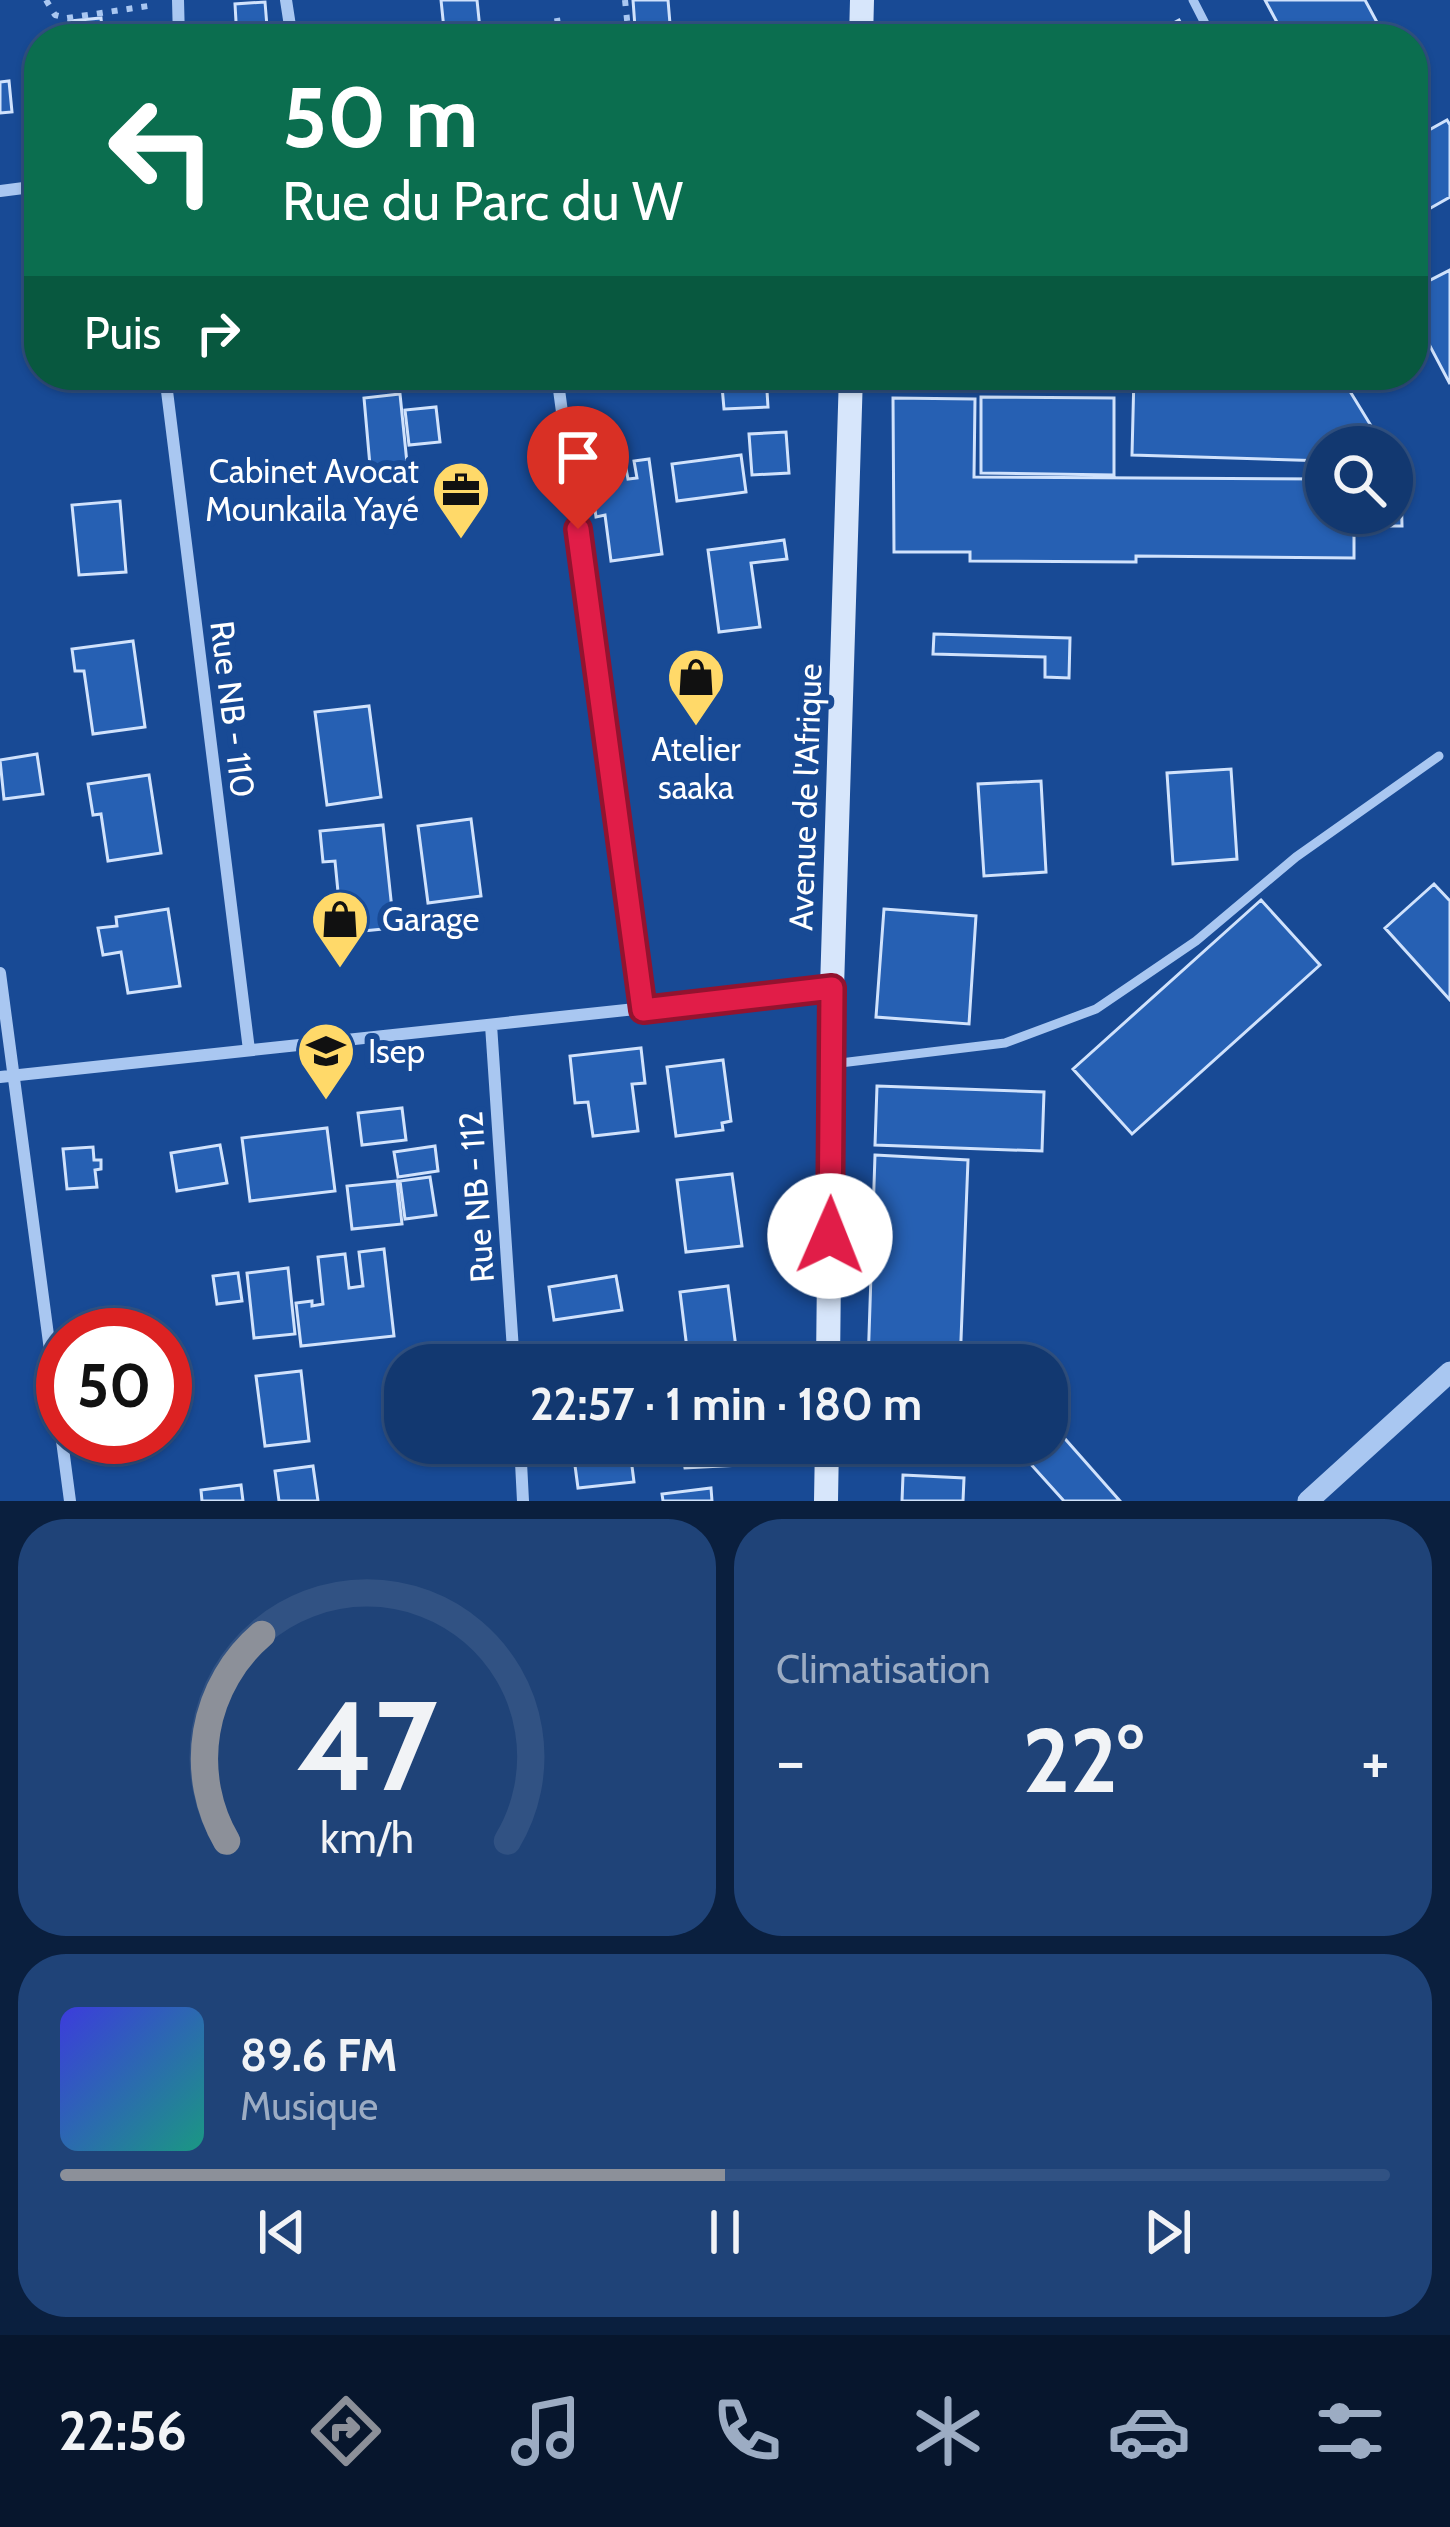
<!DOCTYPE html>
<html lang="fr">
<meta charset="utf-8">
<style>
body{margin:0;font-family:Cabin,sans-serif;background:#1f4378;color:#f1f3f6;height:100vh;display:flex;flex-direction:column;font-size:45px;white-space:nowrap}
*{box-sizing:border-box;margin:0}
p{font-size:39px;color:#9cacc3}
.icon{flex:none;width:66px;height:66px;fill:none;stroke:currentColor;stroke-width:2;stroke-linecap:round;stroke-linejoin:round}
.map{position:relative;height:1501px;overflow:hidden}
.sheet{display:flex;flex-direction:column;gap:18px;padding:18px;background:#0a1f3e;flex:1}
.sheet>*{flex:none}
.banner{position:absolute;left:24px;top:24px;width:1404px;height:366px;border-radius:48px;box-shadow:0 3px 9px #0004,0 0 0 3px #315283;background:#0b6e4f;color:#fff;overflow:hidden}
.controls{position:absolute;left:1305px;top:426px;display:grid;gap:24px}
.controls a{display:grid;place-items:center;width:108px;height:108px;border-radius:50%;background:#123870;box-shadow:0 3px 9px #0004,0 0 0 3px #315283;font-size:60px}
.speed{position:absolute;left:36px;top:1308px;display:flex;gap:24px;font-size:60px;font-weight:700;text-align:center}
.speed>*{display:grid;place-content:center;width:156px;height:156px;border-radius:50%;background:#123870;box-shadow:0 3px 9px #0004,0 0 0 3px #315283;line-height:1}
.speed .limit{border:18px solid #d22;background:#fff;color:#111}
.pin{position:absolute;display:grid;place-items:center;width:102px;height:102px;color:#fff;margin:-123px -51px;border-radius:50% 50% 50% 0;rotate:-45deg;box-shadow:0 0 12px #0007}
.pin .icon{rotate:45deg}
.me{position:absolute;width:132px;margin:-66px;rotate:1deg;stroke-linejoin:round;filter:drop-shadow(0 0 9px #0008)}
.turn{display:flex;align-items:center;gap:42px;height:252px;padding:0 60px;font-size:54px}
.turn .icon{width:156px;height:156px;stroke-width:2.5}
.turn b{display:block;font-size:84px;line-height:102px}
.then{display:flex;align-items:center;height:114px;padding:0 60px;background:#0003;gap:24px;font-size:45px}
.big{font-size:90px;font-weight:700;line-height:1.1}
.sheet .widget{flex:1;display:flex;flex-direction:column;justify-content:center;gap:18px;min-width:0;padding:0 42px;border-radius:48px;background:#1f4378}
.sheet .dial{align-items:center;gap:0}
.dial svg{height:312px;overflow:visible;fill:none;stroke:#315283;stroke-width:7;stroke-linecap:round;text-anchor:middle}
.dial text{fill:#f1f3f6;stroke:none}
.song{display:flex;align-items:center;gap:36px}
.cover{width:144px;height:144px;border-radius:18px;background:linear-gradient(135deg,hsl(240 70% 55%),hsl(170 70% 35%))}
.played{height:12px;border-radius:6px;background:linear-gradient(90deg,#8c9099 50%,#315283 50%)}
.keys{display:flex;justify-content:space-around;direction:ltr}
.heat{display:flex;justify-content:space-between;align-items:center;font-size:66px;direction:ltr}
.sheet .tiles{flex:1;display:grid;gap:18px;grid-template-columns:1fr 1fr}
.widget:last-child{grid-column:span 2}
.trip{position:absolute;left:384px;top:1344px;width:684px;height:120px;border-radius:48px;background:#123870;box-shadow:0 3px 9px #0004,0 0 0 3px #315283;font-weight:700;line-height:120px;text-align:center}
.dock{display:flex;height:192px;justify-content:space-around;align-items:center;background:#07162d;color:#9cacc3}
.dock .icon{width:84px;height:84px}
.dock .on{color:#8c9099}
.dock b{font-size:54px;color:#f1f3f6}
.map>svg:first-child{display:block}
.building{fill:#2660b3;stroke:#d0e2fc;stroke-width:3}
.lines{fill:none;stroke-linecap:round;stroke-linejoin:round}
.path{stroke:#a9c7f1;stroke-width:6;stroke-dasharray:6 9;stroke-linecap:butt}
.service{stroke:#a9c7f1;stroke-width:9}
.minor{stroke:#a9c7f1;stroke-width:12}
.tertiary{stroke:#a9c7f1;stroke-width:21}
.secondary{stroke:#d7e6fb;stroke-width:24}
.route-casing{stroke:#92132f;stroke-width:30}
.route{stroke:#e11d48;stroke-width:21}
.labels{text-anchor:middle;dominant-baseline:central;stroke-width:12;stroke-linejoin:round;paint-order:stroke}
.poi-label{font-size:33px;fill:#fff;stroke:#184a95;text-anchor:start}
.street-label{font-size:33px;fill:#fff;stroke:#184a95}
</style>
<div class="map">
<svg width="1450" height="1501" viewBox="0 0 1450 1501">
<rect width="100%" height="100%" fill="#184a95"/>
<path class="building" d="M441,0H477L481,39H445Z
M633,0H668L670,24L635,27Z
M1265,0H1365L1386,39H1286Z
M265,2L268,39H237L235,4Z
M101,18L103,39H71L69,21Z
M1179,20L1189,39H1160L1157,32Z
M9,81L12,112L0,113V82Z
M1447,120L1450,125V197L1413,218V139Z
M1450,270V384L1413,314V289Z
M721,375H766L768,407L724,409Z
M1123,375H1340L1384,447H1326V461L1132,455L1134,375Z
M400,394L408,473L371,477L364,398Z
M981,397L1114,398V475L981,473Z
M893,398L975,399L974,477L1326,479V513H1354V558L1136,556V562L970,561V552H894Z
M436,407L440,442L409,445L405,410Z
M786,432L789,473L752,475L749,434Z
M741,455L746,492L677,501L672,464Z
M624,458L628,479L637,478L634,461L649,459L662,554L611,561L605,515L596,517L591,481L580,482L578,464Z
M1392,481H1401L1402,526H1363L1362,513H1392Z
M120,501L126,572L79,575L72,505Z
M784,540L787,559L751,563L760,627L719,632L708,550Z
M934,634L1070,638L1069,678L1045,677V657L933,654Z
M133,641L145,727L93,734L84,671H75L72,649Z
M369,706L381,797L327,805L315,712Z
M37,754L43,794L4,799L0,760Z
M1231,769L1237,859L1173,864L1167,773Z
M149,775L161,853L108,861L101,814L93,815L88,784Z
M1041,781L1046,872L984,876L978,784Z
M471,819L481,896L428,903L418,826Z
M383,825L394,928L342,933L335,861L323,862L320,831Z
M1434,884L1450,901V1000L1385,928Z
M1261,900L1320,965L1132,1134L1073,1069Z
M168,909L180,986L128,993L121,952L103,955L98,928L117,926L116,917Z
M884,909L976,916L969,1024L876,1017Z
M641,1048L645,1083L632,1084L638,1131L593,1136L588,1102L575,1103L570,1056Z
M723,1060L731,1121L722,1123L723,1130L676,1136L667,1067Z
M877,1086L1044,1092L1042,1151L875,1145Z
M402,1108L406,1140L362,1145L358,1113Z
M327,1128L335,1191L250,1201L242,1138Z
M220,1145L227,1183L177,1191L171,1153Z
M435,1146L438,1171L398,1177L394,1152Z
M93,1147L94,1160H101V1169L95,1170L97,1187L67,1189L63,1149Z
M875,1155L968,1160L960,1365H868Z
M732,1174L742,1246L686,1252L677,1180Z
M430,1177L436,1215L405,1219L400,1181Z
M397,1181L402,1224L352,1229L347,1186Z
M384,1249L394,1336L301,1346L296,1303L312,1301V1306L323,1304L318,1257L345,1254L349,1288L363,1286L359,1252Z
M288,1268L295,1334L254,1338L247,1273Z
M238,1273L242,1301L217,1304L213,1276Z
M616,1276L622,1310L554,1320L549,1287Z
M728,1286L738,1363L689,1365L680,1292Z
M579,1352L581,1365H537L536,1360Z
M301,1371L309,1441L265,1446L256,1376Z
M1059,1432L1120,1501H1064L1027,1460Z
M572,1443H629L634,1482L578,1488Z
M681,1443H736L740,1465L685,1468Z
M313,1466L318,1501H279L275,1471Z
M903,1475L964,1478L963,1501H902Z
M241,1485L243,1501H202L201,1490Z
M711,1488L712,1501H663L662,1494Z"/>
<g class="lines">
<path class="path" d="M46,0L55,15L67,18L155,5
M625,0L629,39
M557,18L560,39"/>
<path class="service" d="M1193,0L1213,39
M832,1064L1005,1043L1096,1009L1196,941L1296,857L1439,756"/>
<path class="minor" d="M178,0L179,39
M286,0L292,39
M35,187L31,99L39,84
M0,191L39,186
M165,375L249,1050
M557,375L643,1010
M0,973L70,1501
M491,1025L514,1365
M0,1077L832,988
M520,1443L523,1501"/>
<path class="tertiary" d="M1308,1501L1450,1372"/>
<path class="secondary" d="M861,39L862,0
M828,1365L832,988L851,375
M826,1501L827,1443"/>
</g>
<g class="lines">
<g class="route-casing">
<path id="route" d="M578,529L643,1010L832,988L830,1236"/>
</g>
<use href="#route" class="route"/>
</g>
<defs>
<g id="office-pin" transform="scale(3)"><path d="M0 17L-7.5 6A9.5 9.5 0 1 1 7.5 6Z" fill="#ffd969" stroke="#184a95"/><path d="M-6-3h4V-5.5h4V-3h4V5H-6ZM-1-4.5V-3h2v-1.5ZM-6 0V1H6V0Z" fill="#111"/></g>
<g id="shop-pin" transform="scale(3)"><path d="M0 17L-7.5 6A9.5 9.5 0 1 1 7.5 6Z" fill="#ffd969" stroke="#184a95"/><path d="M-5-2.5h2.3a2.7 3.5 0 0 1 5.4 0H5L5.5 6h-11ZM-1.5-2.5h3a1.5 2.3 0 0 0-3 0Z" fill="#111"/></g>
<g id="university-pin" transform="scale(3)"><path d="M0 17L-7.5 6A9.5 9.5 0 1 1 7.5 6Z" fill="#ffd969" stroke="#184a95"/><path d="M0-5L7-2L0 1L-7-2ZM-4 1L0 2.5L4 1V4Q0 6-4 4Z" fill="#111"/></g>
</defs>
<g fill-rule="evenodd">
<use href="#office-pin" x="461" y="490"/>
<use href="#shop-pin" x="696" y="677"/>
<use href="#shop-pin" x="340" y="919"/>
<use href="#university-pin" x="326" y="1051"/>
</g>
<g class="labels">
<g class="poi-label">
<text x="419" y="471" text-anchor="end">Cabinet Avocat<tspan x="419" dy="38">Mounkaila Yayé</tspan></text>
<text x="696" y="749" text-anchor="middle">Atelier<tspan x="696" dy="38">saaka</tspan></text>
<text x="382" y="919">Garage</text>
<text x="368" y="1051">Isep</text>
</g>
<g class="street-label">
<text transform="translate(233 709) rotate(83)">Rue NB - 110</text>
<text transform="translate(805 797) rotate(-88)">Avenue de l'Afrique</text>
<text transform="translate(476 1197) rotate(-94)">Rue NB - 112</text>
</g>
</g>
</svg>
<div class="controls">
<a><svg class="icon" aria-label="search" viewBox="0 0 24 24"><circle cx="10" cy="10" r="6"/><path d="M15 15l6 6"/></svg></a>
</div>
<div class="speed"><div class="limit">50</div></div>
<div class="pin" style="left:578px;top:529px;background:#d93025"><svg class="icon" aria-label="arrive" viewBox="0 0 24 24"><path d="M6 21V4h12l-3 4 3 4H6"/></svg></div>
<svg class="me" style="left:830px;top:1236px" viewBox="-20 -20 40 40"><circle r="19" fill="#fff"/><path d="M0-13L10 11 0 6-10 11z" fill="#e11d48"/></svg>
<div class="trip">22:57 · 1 min · 180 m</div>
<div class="banner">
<div class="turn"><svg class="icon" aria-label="left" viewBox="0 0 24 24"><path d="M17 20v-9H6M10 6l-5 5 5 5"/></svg><div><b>50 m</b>Rue du Parc du W</div></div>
<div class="then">Puis<svg class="icon" aria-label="right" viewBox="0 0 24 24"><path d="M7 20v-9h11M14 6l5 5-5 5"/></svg></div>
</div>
</div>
<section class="sheet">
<div class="tiles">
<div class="widget dial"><svg viewBox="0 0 100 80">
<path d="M14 69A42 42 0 1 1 86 69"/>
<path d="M14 69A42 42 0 0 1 23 16" stroke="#8c9099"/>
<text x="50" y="56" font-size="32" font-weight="700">47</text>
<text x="50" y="72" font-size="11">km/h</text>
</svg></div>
<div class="widget"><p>Climatisation</p>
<div class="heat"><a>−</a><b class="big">22°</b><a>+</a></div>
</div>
<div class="widget">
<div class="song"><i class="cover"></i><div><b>89.6 FM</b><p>Musique</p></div></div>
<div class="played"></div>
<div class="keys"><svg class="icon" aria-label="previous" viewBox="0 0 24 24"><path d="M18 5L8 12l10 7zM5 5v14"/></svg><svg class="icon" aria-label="pause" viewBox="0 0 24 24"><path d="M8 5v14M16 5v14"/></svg><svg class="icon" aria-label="next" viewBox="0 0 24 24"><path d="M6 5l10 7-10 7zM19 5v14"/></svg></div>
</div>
</div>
</section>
<nav class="dock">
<b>22:56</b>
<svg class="icon on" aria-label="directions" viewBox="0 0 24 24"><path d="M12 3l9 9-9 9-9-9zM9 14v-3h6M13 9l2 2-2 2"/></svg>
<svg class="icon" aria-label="music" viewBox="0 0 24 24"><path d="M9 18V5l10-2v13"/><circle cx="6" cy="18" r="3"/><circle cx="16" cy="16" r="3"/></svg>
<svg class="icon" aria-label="phone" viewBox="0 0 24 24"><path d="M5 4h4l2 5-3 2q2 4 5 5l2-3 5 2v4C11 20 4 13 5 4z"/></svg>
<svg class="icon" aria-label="climate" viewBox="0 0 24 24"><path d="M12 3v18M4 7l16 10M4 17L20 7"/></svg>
<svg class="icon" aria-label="car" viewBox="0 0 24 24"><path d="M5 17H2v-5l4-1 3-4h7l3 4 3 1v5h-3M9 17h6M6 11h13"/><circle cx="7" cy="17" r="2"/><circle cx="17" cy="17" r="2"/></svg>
<svg class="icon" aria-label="filters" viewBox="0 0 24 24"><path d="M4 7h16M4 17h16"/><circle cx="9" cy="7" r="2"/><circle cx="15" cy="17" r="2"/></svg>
</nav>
